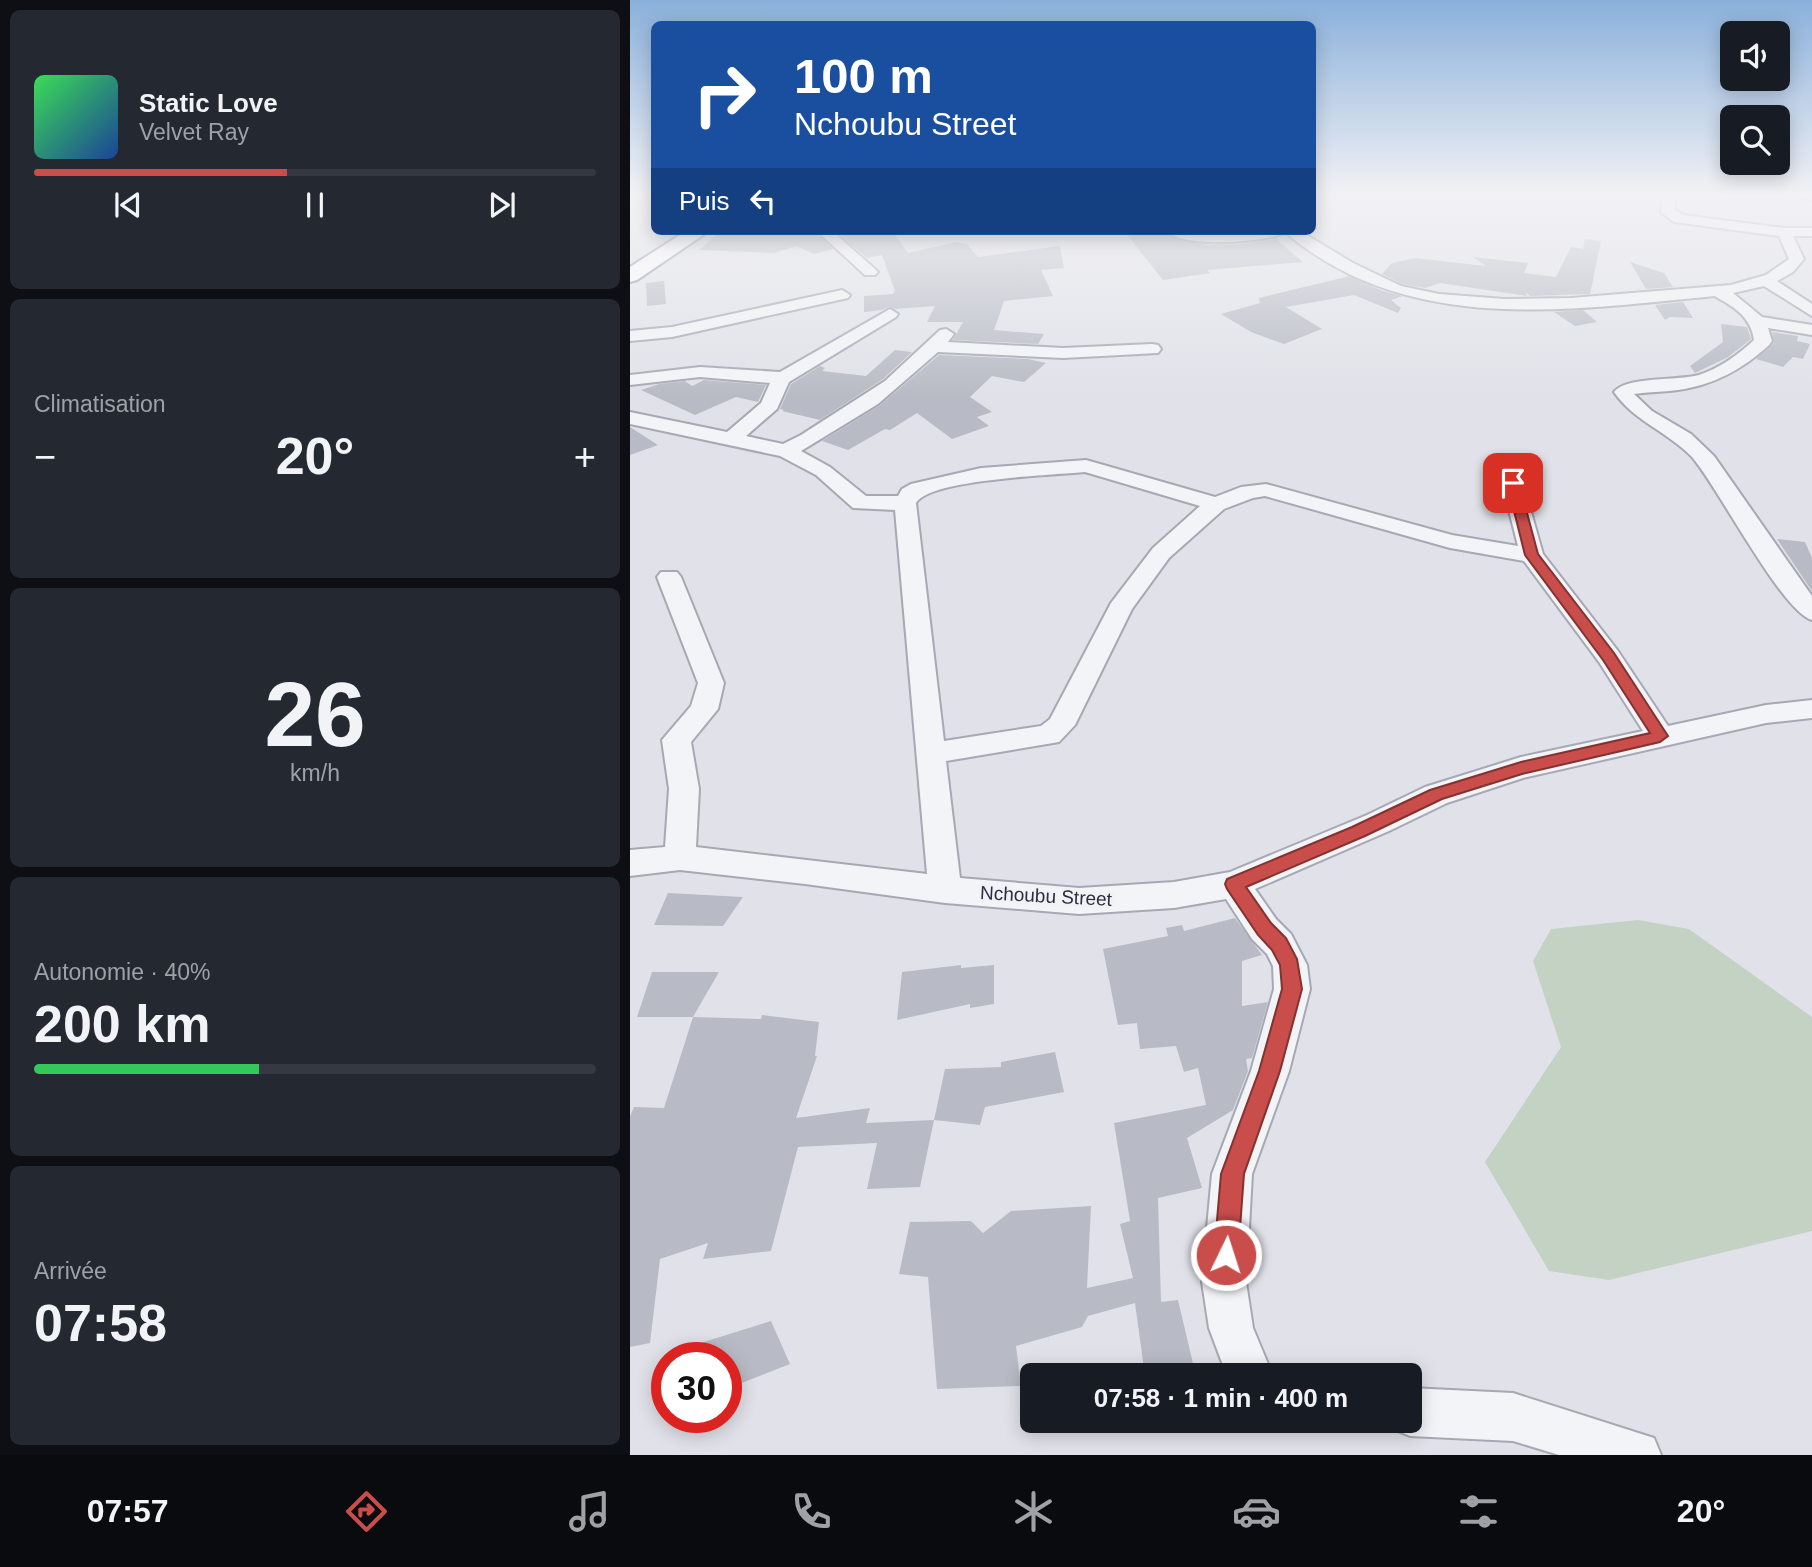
<!DOCTYPE html>
<html lang="fr">
<meta charset="utf-8">
<style>
body{margin:0;font-family:Arial,sans-serif;background:#242831;color:#f1f3f6;height:100vh;display:flex;flex-direction:column;font-size:26px;white-space:nowrap}
*{box-sizing:border-box;margin:0}
p{font-size:23px;color:#9ea1a6}
.icon{flex:none;width:38px;height:38px;fill:none;stroke:currentColor;stroke-width:2;stroke-linecap:round;stroke-linejoin:round}
.map{position:relative;flex:1;overflow:hidden}
.side{display:flex;flex-direction:column;gap:10px;padding:10px;background:#0d0f14;width:630px}
.side>*{flex:none}
.banner{position:absolute;left:21px;top:21px;width:665px;height:214px;border-radius:10px;box-shadow:0 4px 18px #0003;background:#1a4fa0;color:#fff;overflow:hidden}
.tools{position:absolute;left:1090px;top:21px;display:grid;gap:14px}
.tools a{display:grid;place-items:center;width:70px;height:70px;border-radius:10px;background:#171b24;box-shadow:0 4px 18px #0003;font-size:35px}
.speed{position:absolute;left:21px;top:1342px;display:flex;gap:14px;font-size:35px;font-weight:700;text-align:center}
.speed>*{display:grid;place-content:center;width:91px;height:91px;border-radius:50%;background:#171b24;box-shadow:0 4px 18px #0003;line-height:1}
.speed .limit{border:10px solid #d22;background:#fff;color:#111}
.pin{position:absolute;display:grid;place-items:center;width:60px;height:60px;color:#fff;margin:-30px;border-radius:14px;box-shadow:0 4px 10px #0006}
.me{position:absolute;width:77px;margin:-38px;rotate:4deg;stroke-linejoin:round;filter:drop-shadow(0 0 5px #0008)}
.turn{display:flex;align-items:center;gap:24px;height:147px;padding:0 28px;font-size:32px}
.turn .icon{width:91px;height:91px;stroke-width:2.5}
.turn b{display:block;font-size:49px;line-height:60px}
.then{display:flex;align-items:center;height:66px;padding:0 28px;background:#0003;gap:14px;font-size:26px}
.big{font-size:52px;font-weight:800;line-height:1.1}
.side .widget{flex:1;display:flex;flex-direction:column;justify-content:center;gap:10px;min-width:0;padding:0 24px;border-radius:10px;background:#242831}
.side .dial{align-items:center;gap:0}
.dial b{font-size:91px;line-height:1}
.song{display:flex;align-items:center;gap:21px}
.cover{width:84px;height:84px;border-radius:10px;background:linear-gradient(135deg,hsl(130 70% 55%),hsl(220 70% 35%))}
.played{height:7px;border-radius:4px;background:linear-gradient(90deg,#c94d4a 45%,#363941 45%)}
.keys{display:flex;justify-content:space-around;direction:ltr}
.heat{display:flex;justify-content:space-between;align-items:center;font-size:38px;direction:ltr}
.charge{height:10px;border-radius:5px;background:linear-gradient(90deg,#34c759 40%,#363941 0)}
.trip{position:absolute;left:390px;top:1363px;width:402px;height:70px;border-radius:10px;background:#171b24;box-shadow:0 4px 18px #0003;font-weight:800;line-height:70px;text-align:center}
.menu{display:flex;height:112px;justify-content:space-around;align-items:center;background:#090b0e;color:#9ea1a6}
.menu .icon{width:49px;height:49px}
.menu .active{color:#c94d4a}
.menu b{font-size:32px;color:#f1f3f6}
main{display:flex;flex:1;min-height:0}
.map>svg:first-child{display:block}
.green{fill:#c3d2c2}
.building{fill:#b8bbc5}
.lines{fill:none;stroke-linecap:round;stroke-linejoin:round}
.minor-casing{stroke:#a6a8b3;stroke-width:4}
.highway-casing{stroke:#898e9f;stroke-width:4}
.minor{fill:#f3f4f7;fill-rule:evenodd}
.highway{fill:#fff;fill-rule:evenodd}
.route{fill:#c94d4a;stroke:#833230;stroke-width:2}
.labels{text-anchor:middle;dominant-baseline:central;stroke-width:6;stroke-linejoin:round;paint-order:stroke}
.street-label{font-size:19px;fill:#2a2e40;stroke:#f0f2f6}
</style>
<main>
<section class="side">
<div class="widget">
<div class="song"><i class="cover"></i><div><b>Static Love</b><p>Velvet Ray</p></div></div>
<div class="played"></div>
<div class="keys"><svg class="icon" aria-label="previous" viewBox="0 0 24 24"><path d="M18 5L8 12l10 7zM5 5v14"/></svg><svg class="icon" aria-label="pause" viewBox="0 0 24 24"><path d="M8 5v14M16 5v14"/></svg><svg class="icon" aria-label="next" viewBox="0 0 24 24"><path d="M6 5l10 7-10 7zM19 5v14"/></svg></div>
</div>
<div class="widget"><p>Climatisation</p>
<div class="heat"><a>−</a><b class="big">20°</b><a>+</a></div>
</div>
<div class="widget dial"><b>26</b><p>km/h</p></div>
<div class="widget"><p>Autonomie · 40%</p><b class="big">200 km</b><div class="charge"></div></div>
<div class="widget"><p>Arrivée</p><b class="big">07:58</b></div>
</section>
<div class="map">
<svg width="1182" height="1455" viewBox="0 0 1182 1455">
<rect width="100%" height="100%" fill="#e1e2e9"/>
<path class="green" d="M1008,920L1059,929L1182,1017V1231L979,1280L919,1271L855,1162L931,1047L903,961L921,929Z"/>
<path class="building" d="M91,231H160L164,233L184,231L203,249L184,254L166,246L144,253L69,250Z
M232,231H262L278,253L327,242L337,244L348,257L430,246L434,268L411,270L423,296L374,301L364,330L414,334L408,344L323,340L333,322H297L305,306L265,309L259,307L252,310L234,312V296L263,294L265,291L252,255L237,258L211,236Z
M494,231H535L546,239L576,245L613,244L646,239L673,262L577,270L580,273L533,280Z
M955,239L971,241L960,294L900,296L895,292L897,296L810,283L795,288L772,284L752,274L762,263L785,258L856,266L843,257L898,263L894,273L926,277L941,247L953,249Z
M1000,262L1034,273L1043,287L1016,289Z
M720,276L753,291L773,296L761,300L771,308L768,313L724,295L656,307L692,329L654,344L621,332L591,314L630,303L629,298Z
M34,281L36,304L17,306L16,283Z
M1053,302L1063,318L1040,317L1035,320L1025,305Z
M953,310L967,322L945,326L924,312Z
M1091,324L1117,327L1121,339L1098,357L1065,373L1060,366L1093,342Z
M1142,332L1168,336L1167,341L1180,344L1173,359L1163,357L1153,367L1126,359L1144,343Z
M265,350L282,352L253,379L190,420L152,411L154,410L150,409L161,384L190,366L195,368L192,371L236,376Z
M309,355L398,359L416,363L394,382L362,376L340,397L362,412L347,417L359,426L322,439L287,413L260,430L255,429L218,450L192,441L249,406Z
M74,380L136,385L128,402L106,397L65,415L11,390L29,384L55,381L62,386Z
M0,427L28,445L0,455Z
M1147,539L1175,542L1182,558V591Z
M38,893L113,897L93,926L24,925Z
M605,918L632,955L612,961V1006L638,1002L622,1058L616,1059L618,1071L603,1110L557,1138L572,1188L528,1198L531,1302L548,1300L566,1376H515L505,1303L458,1316L452,1327L386,1346L391,1386L307,1389L298,1277L269,1274L280,1222L341,1221L353,1233L381,1211L461,1206L457,1288L503,1278L490,1224L500,1221L484,1123L576,1105L568,1068L554,1072L546,1046L510,1049L507,1023L488,1025L473,949L538,936L536,928L552,925L554,931Z
M331,965V968L364,965V1004L340,1008V1004L267,1020L272,972Z
M22,972H89L63,1017H7Z
M132,1015L189,1022L185,1056H187L166,1118L240,1108L236,1123L304,1120L290,1187L237,1189L247,1143L168,1147L141,1251L73,1259L78,1243L30,1259L20,1343L0,1347V1116L4,1107L34,1108L63,1017L131,1019Z
M425,1052L434,1092L355,1107L350,1125L304,1120L315,1069L371,1067V1062Z
M141,1321L160,1364L96,1389V1358H36L35,1354Z"/>
<g class="lines">
<g class="minor-casing">
<path id="minor" d="M1032,194H1044L1045,210L1053,215L1154,228H1182V236H1163L1174,259L1163,272L1147,281L1182,304V316L1134,286L1103,293L1132,317L1182,325V335L1138,328L1142,341L1139,345C1113,369 1084,385 1048,390C1033,392 1018,392 1004,394L1022,411L1061,434L1084,456L1182,596V620C1152,612 1088,487 1062,457C1038,432 1004,421 984,392C996,376 1047,381 1069,375C1090,368 1108,355 1124,340C1121,318 1106,308 1088,298L1085,296C938,310 778,336 656,233C633,242 555,249 537,231L578,233L670,231L723,263L771,286L809,294L874,299L941,298L1101,285L1136,275L1159,259L1149,236L1044,222L1031,212Z
M1169,194H1182V200L1170,197Z
M187,231H202L245,269L248,272L245,275H235Z
M212,290L220,295L218,298L42,337L0,341V331L42,327Z
M260,309L268,314L266,317L159,382L147,409L116,436L153,444L171,435L255,381L310,330L316,329L324,334L318,342L433,348L522,344L528,345L531,349L528,353L433,358L308,352L248,404L171,451L200,467L236,496H268L272,489L281,484L351,468L456,460L585,497L611,487L636,484L822,535L888,546L866,459L869,455H883L886,459L913,554L988,651L1038,726L1136,705L1182,700V718L1136,723L893,778L817,803L759,831L625,889L646,919L661,934L677,965L680,989L659,1071L622,1174L616,1282L623,1328L643,1376H597L579,1328L572,1282L582,1174L621,1071L644,989L643,966L637,954L622,939L596,899L544,908L449,914L315,903L175,884L50,870L0,876V850L35,847L39,789L32,740L61,706L68,683L27,577L31,572H47L51,577L94,683L88,709L61,742L69,789L66,847L297,874L265,510L223,508L186,475L150,456L0,424V412L97,432L131,403L140,383L70,377L0,385V375L70,367L150,372ZM455,472L570,506L523,548L481,603L420,719L411,726L314,741L286,503C299,479 426,475 455,472ZM635,496L820,548L894,561L969,662L1013,731L891,757L795,787L737,815L600,872L544,882L449,888L330,878L316,761L429,742L445,725L502,609L539,558L594,509L623,498Z
M780,1388L883,1393L1024,1438L1031,1455H929L883,1441L780,1436L763,1429L760,1421H780Z"/>
</g>
<g class="highway-casing">
<path id="highway" d="M56,231H79L7,280L0,282V267Z"/>
</g>
<use href="#minor" class="minor"/>
<use href="#highway" class="highway"/>
</g>
<linearGradient id="sky" x2="0" y2="1"><stop stop-color="#8ab0db"/><stop offset="0.49" stop-color="#f2f2f5"/><stop offset="1" stop-color="#f2f2f5" stop-opacity="0"/></linearGradient>
<rect width="1182" height="397" fill="url(#sky)"/>
<path class="route" d="M883,479L889,483L908,554L984,653L1038,736L1030,742L892,774L812,799L735,836L616,887L641,923L656,938L667,959L672,989L650,1071L614,1174L608,1255L604,1264L596,1267L587,1264L584,1255L591,1174L629,1071L652,989L650,965L642,950L628,935L597,889L595,884L597,879L722,827L800,790L891,762L1020,733L973,660L895,555L877,483Z"/>
<g class="labels">
<g class="street-label">
<text transform="translate(416 896) rotate(3)">Nchoubu Street</text>
</g>
</g>
</svg>
<div class="tools">
<a><svg class="icon" aria-label="sound" viewBox="0 0 24 24"><path d="M4 9h4l5-4v14l-5-4H4zM17 9q2 3 0 6"/></svg></a>
<a><svg class="icon" aria-label="search" viewBox="0 0 24 24"><circle cx="10" cy="10" r="6"/><path d="M15 15l6 6"/></svg></a>
</div>
<div class="speed"><div class="limit">30</div></div>
<div class="pin" style="left:883px;top:483px;background:#d93025"><svg class="icon" aria-label="arrive" viewBox="0 0 24 24"><path d="M6 21V4h12l-3 4 3 4H6"/></svg></div>
<svg class="me" style="left:596px;top:1255px" viewBox="-20 -20 40 40"><circle r="17" fill="#c94d4a" stroke="#fff" stroke-width="3"/><path d="M0-11L8 9 0 5-8 9z" fill="#fff"/></svg>
<div class="trip">07:58 · 1 min · 400 m</div>
<div class="banner">
<div class="turn"><svg class="icon" aria-label="right" viewBox="0 0 24 24"><path d="M7 20v-9h11M14 6l5 5-5 5"/></svg><div><b>100 m</b>Nchoubu Street</div></div>
<div class="then">Puis<svg class="icon" aria-label="left" viewBox="0 0 24 24"><path d="M17 20v-9H6M10 6l-5 5 5 5"/></svg></div>
</div>
</div>
</main>
<nav class="menu">
<b>07:57</b>
<svg class="icon active" aria-label="directions" viewBox="0 0 24 24"><path d="M12 3l9 9-9 9-9-9zM9 14v-3h6M13 9l2 2-2 2"/></svg>
<svg class="icon" aria-label="music" viewBox="0 0 24 24"><path d="M9 18V5l10-2v13"/><circle cx="6" cy="18" r="3"/><circle cx="16" cy="16" r="3"/></svg>
<svg class="icon" aria-label="phone" viewBox="0 0 24 24"><path d="M5 4h4l2 5-3 2q2 4 5 5l2-3 5 2v4C11 20 4 13 5 4z"/></svg>
<svg class="icon" aria-label="climate" viewBox="0 0 24 24"><path d="M12 3v18M4 7l16 10M4 17L20 7"/></svg>
<svg class="icon" aria-label="car" viewBox="0 0 24 24"><path d="M5 17H2v-5l4-1 3-4h7l3 4 3 1v5h-3M9 17h6M6 11h13"/><circle cx="7" cy="17" r="2"/><circle cx="17" cy="17" r="2"/></svg>
<svg class="icon" aria-label="filters" viewBox="0 0 24 24"><path d="M4 7h16M4 17h16"/><circle cx="9" cy="7" r="2"/><circle cx="15" cy="17" r="2"/></svg>
<b>20°</b>
</nav>
